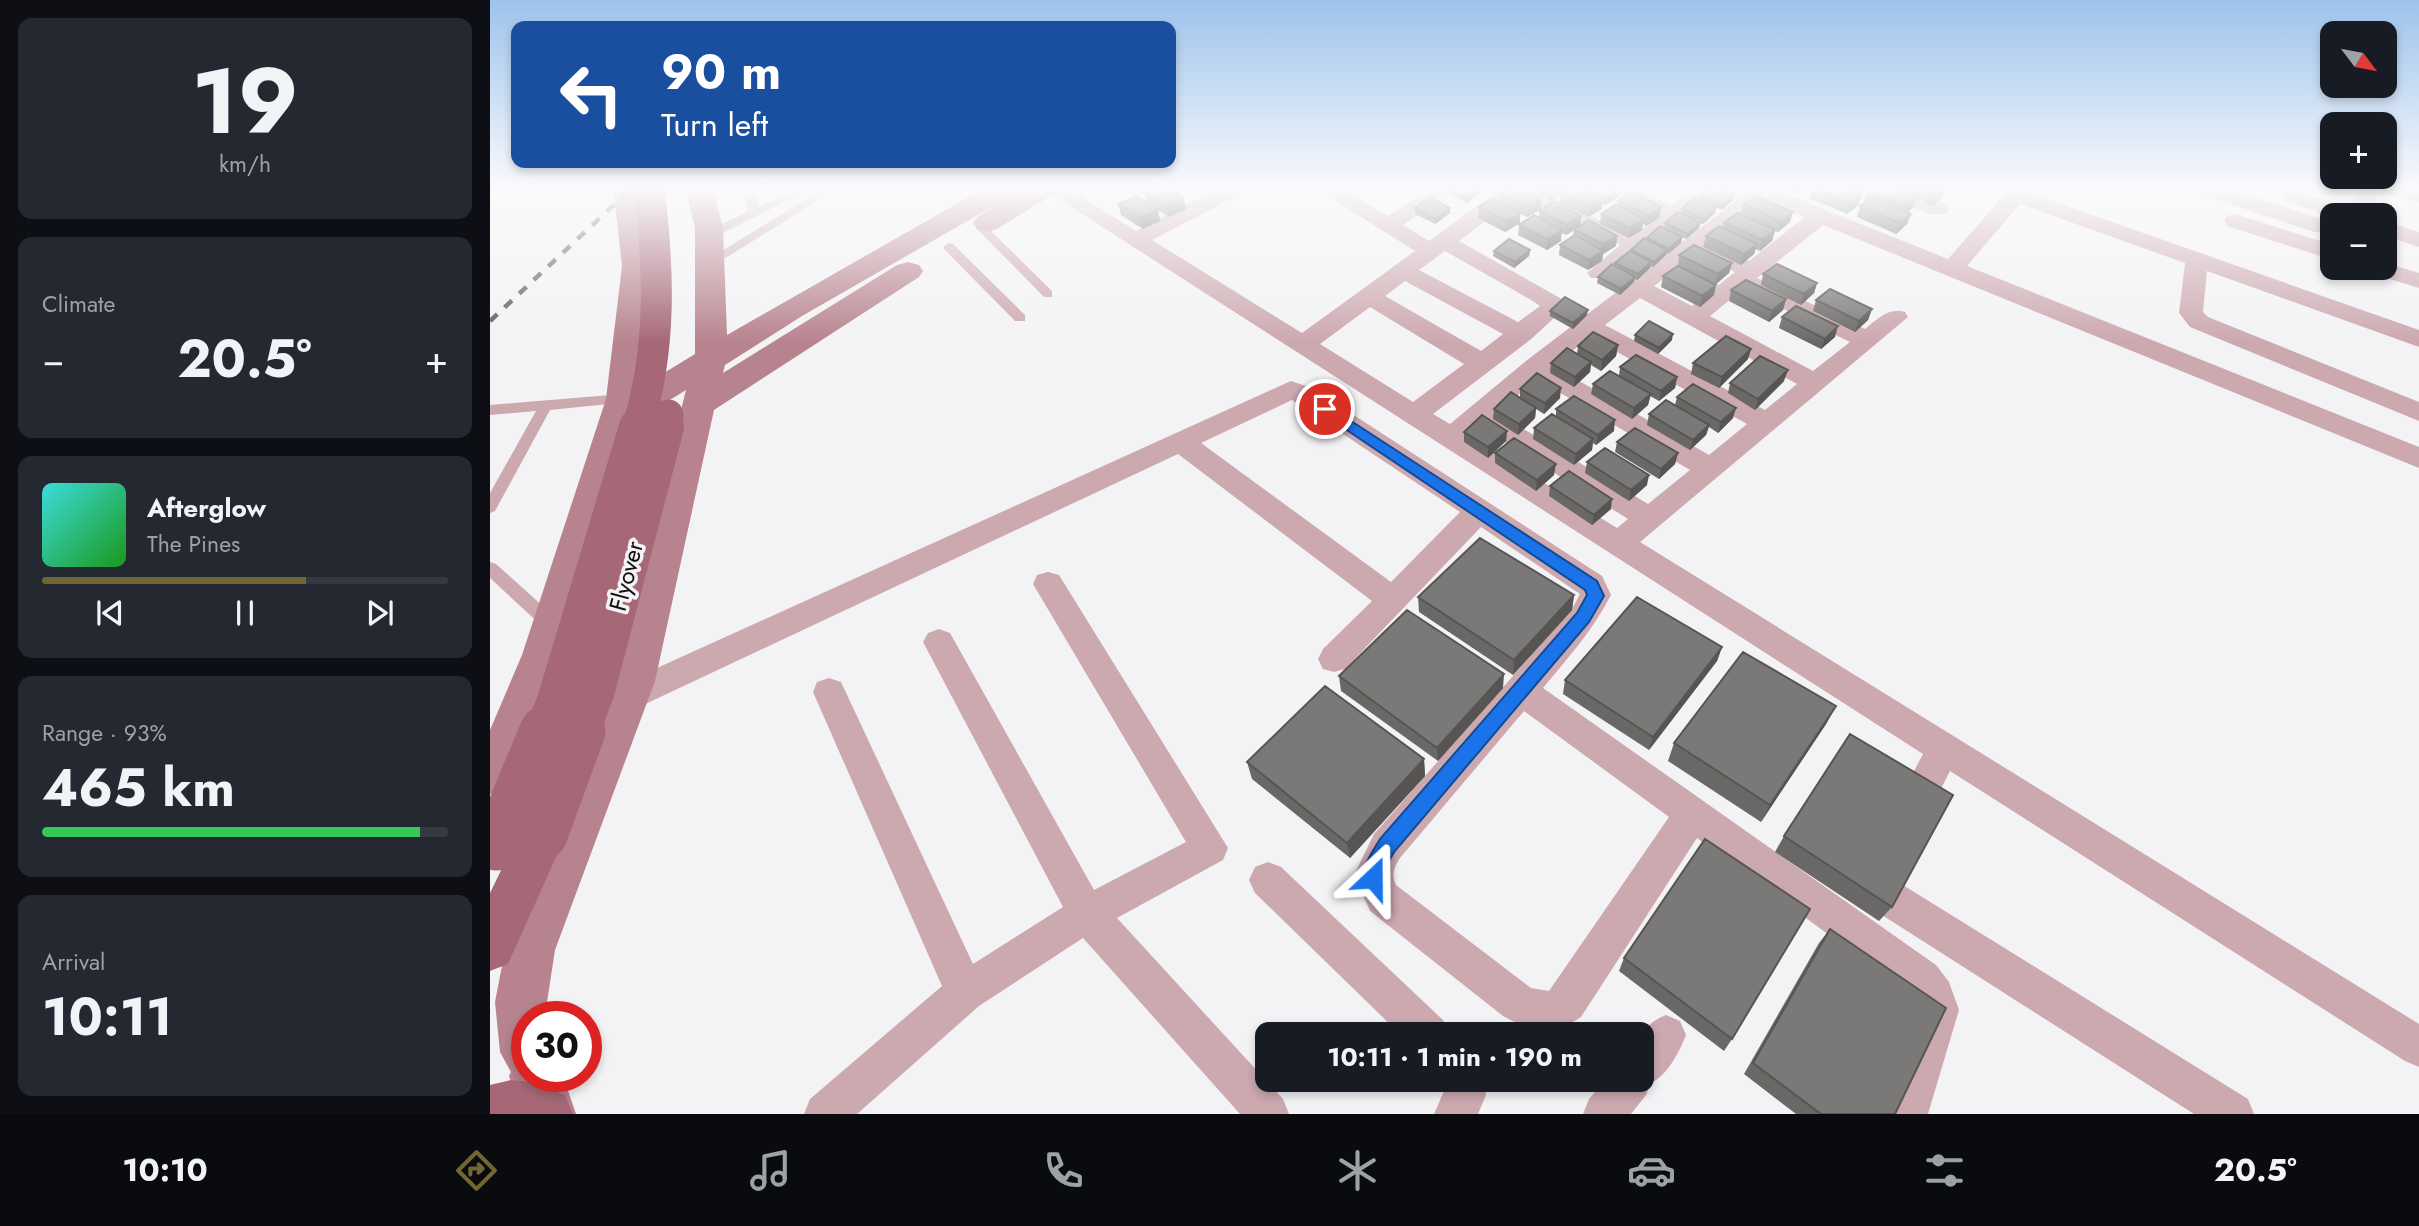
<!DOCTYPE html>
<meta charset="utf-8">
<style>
body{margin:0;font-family:Jost,sans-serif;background:#242831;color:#f1f3f6;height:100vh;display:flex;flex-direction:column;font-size:26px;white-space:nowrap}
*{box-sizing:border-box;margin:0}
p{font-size:23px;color:#9ea1a6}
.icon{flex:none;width:38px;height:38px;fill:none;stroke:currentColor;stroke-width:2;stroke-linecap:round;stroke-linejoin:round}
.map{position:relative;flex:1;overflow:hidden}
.drawer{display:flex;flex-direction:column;gap:18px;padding:18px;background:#0d0f14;width:490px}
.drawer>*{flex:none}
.top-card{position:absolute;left:21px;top:21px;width:665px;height:147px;border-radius:14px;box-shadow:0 4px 10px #0003;background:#1a4fa0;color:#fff;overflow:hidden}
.needle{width:46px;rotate:122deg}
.controls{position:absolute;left:1830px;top:21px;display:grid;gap:14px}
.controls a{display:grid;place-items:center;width:77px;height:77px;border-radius:14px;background:#171b24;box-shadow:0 4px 10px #0003;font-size:35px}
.speed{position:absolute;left:21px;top:1001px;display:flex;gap:14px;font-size:35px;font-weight:700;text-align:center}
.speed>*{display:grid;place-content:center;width:91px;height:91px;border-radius:50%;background:#171b24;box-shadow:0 4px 10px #0003;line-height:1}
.speed .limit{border:10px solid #d22;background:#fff;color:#111}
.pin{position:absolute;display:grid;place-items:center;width:60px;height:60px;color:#fff;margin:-30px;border:4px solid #fff;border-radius:50%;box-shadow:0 2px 7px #0007}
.me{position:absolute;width:77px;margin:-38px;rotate:23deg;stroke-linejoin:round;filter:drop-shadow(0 0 5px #0008)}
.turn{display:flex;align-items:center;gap:24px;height:147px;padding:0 35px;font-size:32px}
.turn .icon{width:91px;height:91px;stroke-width:2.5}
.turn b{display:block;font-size:49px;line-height:60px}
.big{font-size:52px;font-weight:700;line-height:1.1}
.drawer .tile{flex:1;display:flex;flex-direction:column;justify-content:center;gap:10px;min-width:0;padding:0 24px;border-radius:14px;background:#242831}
.drawer .dial{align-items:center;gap:0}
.dial b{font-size:91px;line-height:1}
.song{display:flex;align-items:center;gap:21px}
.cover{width:84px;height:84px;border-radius:10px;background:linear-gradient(135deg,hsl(180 70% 55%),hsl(120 70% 35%))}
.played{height:7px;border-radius:4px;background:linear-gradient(90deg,#706733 65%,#363941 65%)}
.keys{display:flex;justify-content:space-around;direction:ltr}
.heat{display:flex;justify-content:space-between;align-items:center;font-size:38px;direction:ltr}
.charge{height:10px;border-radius:5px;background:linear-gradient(90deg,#34c759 93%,#363941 0)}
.trip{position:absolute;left:765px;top:1022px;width:399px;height:70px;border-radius:14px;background:#171b24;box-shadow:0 4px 10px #0003;font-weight:700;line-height:70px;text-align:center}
.tabs{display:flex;height:112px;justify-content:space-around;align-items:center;background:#090b0e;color:#9ea1a6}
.tabs .icon{width:49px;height:49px}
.tabs .selected{color:#706733}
.tabs b{font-size:32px;color:#f1f3f6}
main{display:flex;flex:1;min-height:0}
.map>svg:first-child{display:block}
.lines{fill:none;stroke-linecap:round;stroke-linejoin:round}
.lane{fill:#cca8af;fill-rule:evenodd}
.street{fill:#cca8af;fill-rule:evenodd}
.secondary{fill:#b7838e;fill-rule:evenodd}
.primary{fill:#a66877;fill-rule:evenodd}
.rail{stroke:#5b5b5d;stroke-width:4.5;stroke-dasharray:10 10;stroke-linecap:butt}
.primary-bridge-far2{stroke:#a66877;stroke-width:31}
.primary-bridge-far1{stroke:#a66877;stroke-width:38}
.primary-bridge{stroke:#a66877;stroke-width:49}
.wall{fill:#6a6866}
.shaded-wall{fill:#565553}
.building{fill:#7b7977;stroke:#565553;stroke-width:2}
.route{fill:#1a73e8;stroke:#114b97;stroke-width:2}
.labels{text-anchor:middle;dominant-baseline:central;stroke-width:7;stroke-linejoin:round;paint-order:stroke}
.street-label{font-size:24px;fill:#0f0f10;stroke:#f3f3f6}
</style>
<main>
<section class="drawer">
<div class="tile dial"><b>19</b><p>km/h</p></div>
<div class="tile"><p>Climate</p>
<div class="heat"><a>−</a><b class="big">20.5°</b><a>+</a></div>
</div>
<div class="tile">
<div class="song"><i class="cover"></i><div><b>Afterglow</b><p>The Pines</p></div></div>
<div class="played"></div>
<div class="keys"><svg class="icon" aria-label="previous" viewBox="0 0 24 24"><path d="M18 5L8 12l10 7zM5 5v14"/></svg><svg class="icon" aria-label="pause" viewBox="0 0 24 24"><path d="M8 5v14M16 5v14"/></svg><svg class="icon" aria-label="next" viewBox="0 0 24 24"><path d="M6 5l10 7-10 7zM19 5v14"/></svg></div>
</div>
<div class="tile"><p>Range · 93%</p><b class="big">465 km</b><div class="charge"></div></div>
<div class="tile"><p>Arrival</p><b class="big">10:11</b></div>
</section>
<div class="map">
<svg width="1929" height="1114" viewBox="0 0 1929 1114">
<rect width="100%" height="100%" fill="#f3f3f6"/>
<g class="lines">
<path class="lane" d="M254,187H266L268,207L309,187H324L223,238H215V232L257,212Z
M336,187H350L224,265L220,266L214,262Z
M491,223L495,225L562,291V297H554L487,229V225Z
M459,243L463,244L535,315V321H525L455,250L453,247Z
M133,394L140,399L138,402L60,410L5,511L0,513V493L46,411L0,415V405Z
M0,562L6,564L66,618L68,623L66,628L60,630L54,628L0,578Z"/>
<path class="street" d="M550,187H576L646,231L730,187H758L755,192L662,240L812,333L925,251L824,187H850L898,216L943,187H969L913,225L939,241L1013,187H1044L1142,237L1169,215L1114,192L1111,187H1140L1182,205L1205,187H1230L1117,278H1101L1097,273L1130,245L1029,196L969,241L1070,298L1075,308L1040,340L943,414L960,424L1036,361L1256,193L1248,187H1278L1458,259L1521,187H1544L1540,193L1929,330V347L1717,271L1713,312L1718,317L1929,402V421L1700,327L1689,313L1695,263L1530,204L1477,266L1929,447V468L1333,225L1267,278L1375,329C1388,319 1398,307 1415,312L1418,317L1150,542L1929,1024V1067L1915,1061L1460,771L1431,828L1418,833L1405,828L1400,816L1433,754ZM1273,201L1315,217L1259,261L1219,244ZM955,251L1043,301L1050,306L1028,322L929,270ZM1205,254L1245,272L1202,306L1164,286ZM915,281L1013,334L991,351L895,296ZM1253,289L1360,342L1323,371L1220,316ZM1150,298L1307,384L1275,410L1115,325ZM880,307L974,364L923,402L830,344ZM1100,337L1257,424L1219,455L1063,366ZM1047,379L1200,470L1158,504L1007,413ZM991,427L1138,519L1127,528L980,437Z
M1379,187H1410L1456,204L1459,209L1456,214H1440L1382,192Z
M1701,187H1734L1840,222L1843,228L1840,232H1824L1704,192Z
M1868,187H1921L1929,190V203L1892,192L1890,187L1879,215L1843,217L1796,201L1793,196L1796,191L1804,190L1860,208Z
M1745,214L1843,245V260L1737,226L1734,221L1737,216Z
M1895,221L1929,232V247L1895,236Z
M1896,263L1929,273V288L1880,273L1876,268H1895Z
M801,381L822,388L1112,576L1121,595C1103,630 1078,658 1053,688L1446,965L1459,982L1469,1010L1438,1114H1406L1401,1101L1429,1010L1418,993L1207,838L1091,1017C1061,1037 1044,1033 1013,1016L880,911L868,883L866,871L884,834L1082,609L1090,594L991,527L855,669L844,672L833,669L828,659L833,649L882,601L688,454L149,707L137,711L125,707L121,697L125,687ZM802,400L970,512L901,582L711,443ZM1034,711L1179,817L1059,991L1041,988L906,885C901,874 904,868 910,858Z
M558,572L569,575L738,848L733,860L627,918L793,1099L799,1114H750L593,938L489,1006L367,1114H314L320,1099L452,986L323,692L327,682L339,678L351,682L483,964L573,907L433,642L438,633L449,629L460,633L604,890L696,842L543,584L547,575Z
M1391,852L1404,857L1409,870L1408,882L1758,1099L1764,1114H1704L1381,908C1372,888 1369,878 1378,857Z
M778,862L791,867L953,1020L959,1034H910L765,893L759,880L765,867Z
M1176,1015L1190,1021L1196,1035C1190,1051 1177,1076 1161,1083L1156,1095L1141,1114H1093L1099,1099L1115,1080H1152C1152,1049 1143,1028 1176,1015Z
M954,1080H996V1095L988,1114H944L954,1091Z"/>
<path class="secondary" d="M123,187H151L162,266L151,387L205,354V228L195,187H223L233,228L237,335L496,187H530L526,193L312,316L235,365L233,373L407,265L418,262L429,265L433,271L429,277L224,410L165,681L65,950L57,1002L59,1017H37V1076H73L86,1114H32L19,1076L21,1072L10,1052L5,1002L15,950L123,681L196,390L143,423L74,655L53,713L16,788L0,794V730L32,655L116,399L132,266Z
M535,187H569L565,193L507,229L497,232L487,229L483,223L487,217Z"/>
<path class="primary" d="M53,813L70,819L76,835L18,964L0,971V893L36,819Z
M21,1080L42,1082L75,1095L83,1114H0V1085Z"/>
<path class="rail" d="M0,321L143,187"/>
<path class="primary-bridge-far2" d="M147,429C172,349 169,270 159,187
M174,429L178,415"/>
<path class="primary-bridge-far1" d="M53,733L66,701L148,427
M90,733L106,690L175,427"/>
<path class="primary-bridge" d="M53,835L91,731
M6,846L54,731"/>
</g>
<path class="wall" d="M959,187H1004L997,193L991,190V192L977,203L958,193Z
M1034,187H1074V191L1078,188L1076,187H1119L1128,192V197L1115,205L1112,204V209L1098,217L1070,203L1071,194L1061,200Z
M1292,187H1315L1306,193Z
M1322,187H1377L1376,189L1371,194L1368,205L1357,214L1319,198Z
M1381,187H1462L1456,193L1455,192L1453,196L1443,206L1427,199L1423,207L1418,212L1421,214L1417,224L1406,234L1367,217L1370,206L1377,201L1374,200L1377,190Z
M654,193L693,198L696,209L679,217L666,209L668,210L670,221L653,229L631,215L628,204L657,202Z
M1010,193L1051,199V209L1037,217L1030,214V223L1015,232L988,218L989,207L1010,201Z
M1245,194L1243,200L1232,210L1210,200L1211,195Z
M1128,201L1171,207L1169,218L1156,226L1153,224L1152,230L1139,238L1110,224L1111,214L1128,206Z
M1253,204L1300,222L1288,232L1285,231L1282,241L1270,251L1266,249L1264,254L1251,265L1213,247L1216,236L1233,228L1234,222L1251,215Z
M925,208H960V213L945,224L925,214Z
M1226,208L1225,213L1213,224L1198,217L1210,223L1209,228L1196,239L1192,237L1191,243L1178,254L1176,253V255L1163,267L1161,266L1160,268L1147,280L1144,279V282L1130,295L1107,283L1108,277L1125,266V263L1141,252V250L1156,239L1157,238L1174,228L1175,223L1191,214L1192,209Z
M1049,211L1091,216L1090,226L1127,236L1126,246L1113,254L1112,261L1098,270L1069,255L1070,245L1083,236L1084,230L1076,235L1071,233V241L1057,250L1028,235L1029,225L1049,218Z
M1040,250L1039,256L1024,268L1003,256L1004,251Z
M1189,255L1242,263L1239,273L1226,284L1224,295L1210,307L1171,287L1173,276L1188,266Z
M1273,274L1327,283L1324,293L1311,305L1271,285Z
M1241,290L1296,299L1293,310L1279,322L1239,301Z
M1326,300L1382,309L1378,320L1365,332L1323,311Z
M1060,311L1097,315L1083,329L1060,316Z
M1292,317L1345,337L1331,349L1289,328Z
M1145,335L1182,340L1168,354L1144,341Z
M1128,345L1126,356L1111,371L1101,365L1100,372L1084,387L1060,373L1061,363L1087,354L1088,346Z
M1258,359L1229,388L1201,374L1203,363Z
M1130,367L1187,377L1185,388L1169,401L1160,396L1158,405L1142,419L1101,394L1103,384L1129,376Z
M1294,381L1265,410L1238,393L1240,383Z
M1030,389L1070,398L1054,414L1046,409L1045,418L1028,435L1003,419L1004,409L1030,398Z
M1187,397L1243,418L1228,433L1219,427L1216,435L1200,450L1157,425L1159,414L1185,405Z
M1066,409L1124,431L1106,445L1103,443L1102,450L1084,465L1043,439L1044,428L1066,416Z
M1017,431L1016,441L998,458L974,442V432Z
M1127,442L1188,453L1185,464L1169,479L1125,452Z
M1005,453L1064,475L1046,491L1005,463Z
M1097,462L1157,485L1139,501L1095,473Z
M1060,486L1121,509L1102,525L1059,496Z
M1084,595L1082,610L1023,675L929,612L928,597Z
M1232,647L1227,661L1159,750L1073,694L1075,680Z
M849,676L1013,688L948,761L851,691Z
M1346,706L1336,724L1271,822L1178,761L1184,743Z
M934,759L935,776L860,858L762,779L757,762Z
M1294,836L1402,907L1389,921L1285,852Z
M1340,929L1405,1114H1306L1254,1074L1329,943Z
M1134,958L1242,1039L1234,1051L1129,971Z"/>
<path class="shaded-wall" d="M991,187V192L977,203V198Z
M997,187H1004L997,193Z
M1074,187V192L1061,200V195Z
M1308,187H1315L1306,193Z
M1370,187H1377L1376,189L1365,198Z
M1456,187H1457L1453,196L1443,206L1447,195Z
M1128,192V197L1115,205V200Z
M1245,194L1243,200L1232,210L1233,205Z
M1372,194L1368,205L1357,214L1360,204Z
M1427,197L1423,207L1413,217L1417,206Z
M693,198L696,209L679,217L676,206Z
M1113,198L1112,209L1098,217L1099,206Z
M1051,199V209L1037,217L1038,207Z
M1171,207L1169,218L1156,226L1158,215Z
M960,208V213L945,224V219Z
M1226,208L1225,213L1213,224L1214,219Z
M668,210L670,221L653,229L651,218Z
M1303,212L1300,222L1288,232L1291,222Z
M1030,213V223L1015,232L1016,221Z
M1421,214L1417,224L1406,234L1410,223Z
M1091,216L1090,227L1076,235L1077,225Z
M1154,219L1152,230L1139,238L1140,228Z
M1210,223L1209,228L1196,239L1197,234Z
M1285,230L1282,241L1270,251L1272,240Z
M1072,231L1071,241L1057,250V239Z
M1127,236L1126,246L1113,254L1112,261L1098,270L1099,260L1112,251L1113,244Z
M1192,237L1191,243L1178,254L1179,249Z
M1267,244L1264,254L1251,265L1254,254Z
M1040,250L1039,256L1024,268L1025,262Z
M1177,250L1176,255L1163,267L1164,262Z
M1161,262L1160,268L1147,280L1148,274Z
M1242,263L1239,273L1225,285L1228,274Z
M1145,277L1144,282L1130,295L1131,289Z
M1327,283L1324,293L1311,305L1314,294Z
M1226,285L1224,295L1210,307L1212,296Z
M1296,299L1293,310L1279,322L1282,311Z
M1382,309L1378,320L1365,332L1369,321Z
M1098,310L1097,315L1083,329V323Z
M1348,326L1345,337L1331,349L1335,339Z
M1183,334L1182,340L1168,354L1169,348Z
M1128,345L1126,356L1111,371L1112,360Z
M1261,349L1258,359L1229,388L1232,377Z
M1101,362L1100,372L1084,387L1085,377Z
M1298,370L1294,381L1265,410L1268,399Z
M1187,377L1185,388L1169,401L1171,391Z
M1071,388L1070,398L1054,414L1055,403Z
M1161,394L1158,405L1142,419L1144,408Z
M1046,408L1045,418L1028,435L1029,424Z
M1246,408L1243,418L1228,433L1231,422Z
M1125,420L1124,431L1106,445L1108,435Z
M1219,425L1216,435L1200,450L1203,440Z
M1017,431L1016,441L998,458V447Z
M1103,439L1102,450L1084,465L1086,454Z
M1188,453L1185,464L1169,479L1171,469Z
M1066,464L1064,475L1046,491L1047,480Z
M1159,475L1157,485L1139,501L1141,490Z
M1122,499L1121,509L1102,525L1104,515Z
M1084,595L1082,610L1023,675L1024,660Z
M1232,647L1227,661L1159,750L1163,737Z
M1014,674L1013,688L948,761L947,748Z
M1346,706L1336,724L1271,822L1280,805Z
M934,759L935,776L860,858L857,843Z"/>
<path class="building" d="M666,187H678L693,198L676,206L654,193Z
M959,187H991L977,198L958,188Z
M1021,187H1030L1051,199L1038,207L1010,193Z
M1045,187H1074L1061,195Z
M1080,187H1092L1113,198L1099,206L1071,193Z
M1092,187H1119L1128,192L1115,200Z
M1219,187H1229L1245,194L1233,205L1211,195Z
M1322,187H1355L1372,194L1360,204Z
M1381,187H1404L1427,197L1417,206L1377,190Z
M1428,187H1456L1447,195Z
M1143,192L1171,207L1158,215L1128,201Z
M647,196L668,210L651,218L628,204Z
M1266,196L1303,212L1291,222L1253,204Z
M940,197L960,208L945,219L925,208Z
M1204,197L1226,208L1214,219L1192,209Z
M1382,197L1421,214L1410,223L1370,206Z
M1004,198L1030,213L1016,221L989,207Z
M1064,201L1091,216L1077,225L1049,211Z
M1126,204L1154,219L1140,228L1111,214Z
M1188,212L1210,223L1197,234L1175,223Z
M1248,213L1285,230L1272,240L1234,222Z
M1044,215L1072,231L1057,239L1029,225Z
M1099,220L1127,236L1113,244L1084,230Z
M1170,226L1192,237L1179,249L1157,238Z
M1229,226L1267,244L1254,254L1216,236Z
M1085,235L1113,251L1099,260L1070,245Z
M1154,238L1177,250L1164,262L1141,250Z
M1019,239L1040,250L1025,262L1004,251Z
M1204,245L1242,263L1228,274L1189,255Z
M1140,251L1161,262L1148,274L1125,263Z
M1122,264L1145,277L1131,289L1108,277Z
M1287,264L1327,283L1314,294L1273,274Z
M1188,266L1226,285L1212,296L1173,276Z
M1256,280L1296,299L1282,311L1241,290Z
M1340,289L1382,309L1369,321L1326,300Z
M1075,297L1098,310L1083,323L1060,311Z
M1306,306L1348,326L1335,339L1292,317Z
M1159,321L1183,334L1169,348L1145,335Z
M1103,332L1128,345L1112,360L1088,346Z
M1236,336L1261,349L1232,377L1203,363Z
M1077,348L1101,362L1085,377L1061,363Z
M1146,355L1187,377L1171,391L1130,367Z
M1270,356L1298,370L1268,399L1240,383Z
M1120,371L1161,394L1144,408L1103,384Z
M1047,373L1071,388L1055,403L1030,389Z
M1203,384L1246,408L1231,422L1187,397Z
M1021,392L1046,408L1029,424L1004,409Z
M1084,396L1125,420L1108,435L1066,409Z
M1176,400L1219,425L1203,440L1159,414Z
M1062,414L1103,439L1086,454L1044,428Z
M992,415L1017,431L998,447L974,432Z
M1145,428L1188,453L1171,469L1127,442Z
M1024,438L1066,464L1047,480L1005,453Z
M1115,448L1159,475L1141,490L1097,462Z
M1079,471L1122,499L1104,515L1060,486Z
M990,538L1084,595L1024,660L928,597Z
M1147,597L1232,647L1163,737L1075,680Z
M917,610L1014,674L947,748L849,676Z
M1253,652L1346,706L1280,805L1184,743Z
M835,686L934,759L857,843L757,762Z
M1360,734L1463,795L1402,907L1294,836Z
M1215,839L1320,909L1242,1039L1134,958Z
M1340,929L1456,1008L1405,1114H1331L1263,1063Z"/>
<linearGradient id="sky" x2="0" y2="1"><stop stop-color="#9dc3ed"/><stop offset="0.55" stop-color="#fafafb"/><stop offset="1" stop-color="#fafafb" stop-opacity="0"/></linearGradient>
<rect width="1929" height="343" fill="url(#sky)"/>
<path class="route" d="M835,404L1107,581L1114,596L1099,622L904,852L895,868L890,885L883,888L876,885C869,869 882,853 890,839L1087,613L1097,595L1095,590L830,412L828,409Z"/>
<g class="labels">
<g class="street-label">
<text transform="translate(136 576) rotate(-75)">Flyover</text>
</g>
</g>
</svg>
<div class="controls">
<a><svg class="needle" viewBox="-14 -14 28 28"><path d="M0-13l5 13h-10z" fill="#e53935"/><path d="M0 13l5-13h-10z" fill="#9ea1a6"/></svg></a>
<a>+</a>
<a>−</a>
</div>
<div class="speed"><div class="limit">30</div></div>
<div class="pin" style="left:835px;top:409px;background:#d93025"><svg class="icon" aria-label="arrive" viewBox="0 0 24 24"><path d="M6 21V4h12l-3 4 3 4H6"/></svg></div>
<svg class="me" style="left:883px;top:878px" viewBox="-20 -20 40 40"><path d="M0-17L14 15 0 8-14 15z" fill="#1a73e8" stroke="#fff" stroke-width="4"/></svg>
<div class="trip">10:11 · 1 min · 190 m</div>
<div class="top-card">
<div class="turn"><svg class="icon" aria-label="left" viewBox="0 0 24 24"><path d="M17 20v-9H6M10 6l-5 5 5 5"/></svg><div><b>90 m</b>Turn left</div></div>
</div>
</div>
</main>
<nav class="tabs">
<b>10:10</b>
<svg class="icon selected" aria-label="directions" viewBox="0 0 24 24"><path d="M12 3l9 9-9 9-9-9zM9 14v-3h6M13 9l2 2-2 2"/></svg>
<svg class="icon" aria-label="music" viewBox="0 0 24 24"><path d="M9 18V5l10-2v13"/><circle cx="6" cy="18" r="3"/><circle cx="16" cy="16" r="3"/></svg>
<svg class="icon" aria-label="phone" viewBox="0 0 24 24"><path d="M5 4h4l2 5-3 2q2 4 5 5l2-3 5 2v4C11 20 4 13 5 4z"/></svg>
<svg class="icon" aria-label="climate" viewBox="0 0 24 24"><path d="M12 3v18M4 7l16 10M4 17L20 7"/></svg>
<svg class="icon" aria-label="car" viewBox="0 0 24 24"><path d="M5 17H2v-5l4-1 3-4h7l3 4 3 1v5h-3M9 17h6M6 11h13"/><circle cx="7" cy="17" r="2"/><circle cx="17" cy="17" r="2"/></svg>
<svg class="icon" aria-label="filters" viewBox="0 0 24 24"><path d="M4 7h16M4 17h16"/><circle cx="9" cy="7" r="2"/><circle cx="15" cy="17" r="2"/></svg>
<b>20.5°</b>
</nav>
